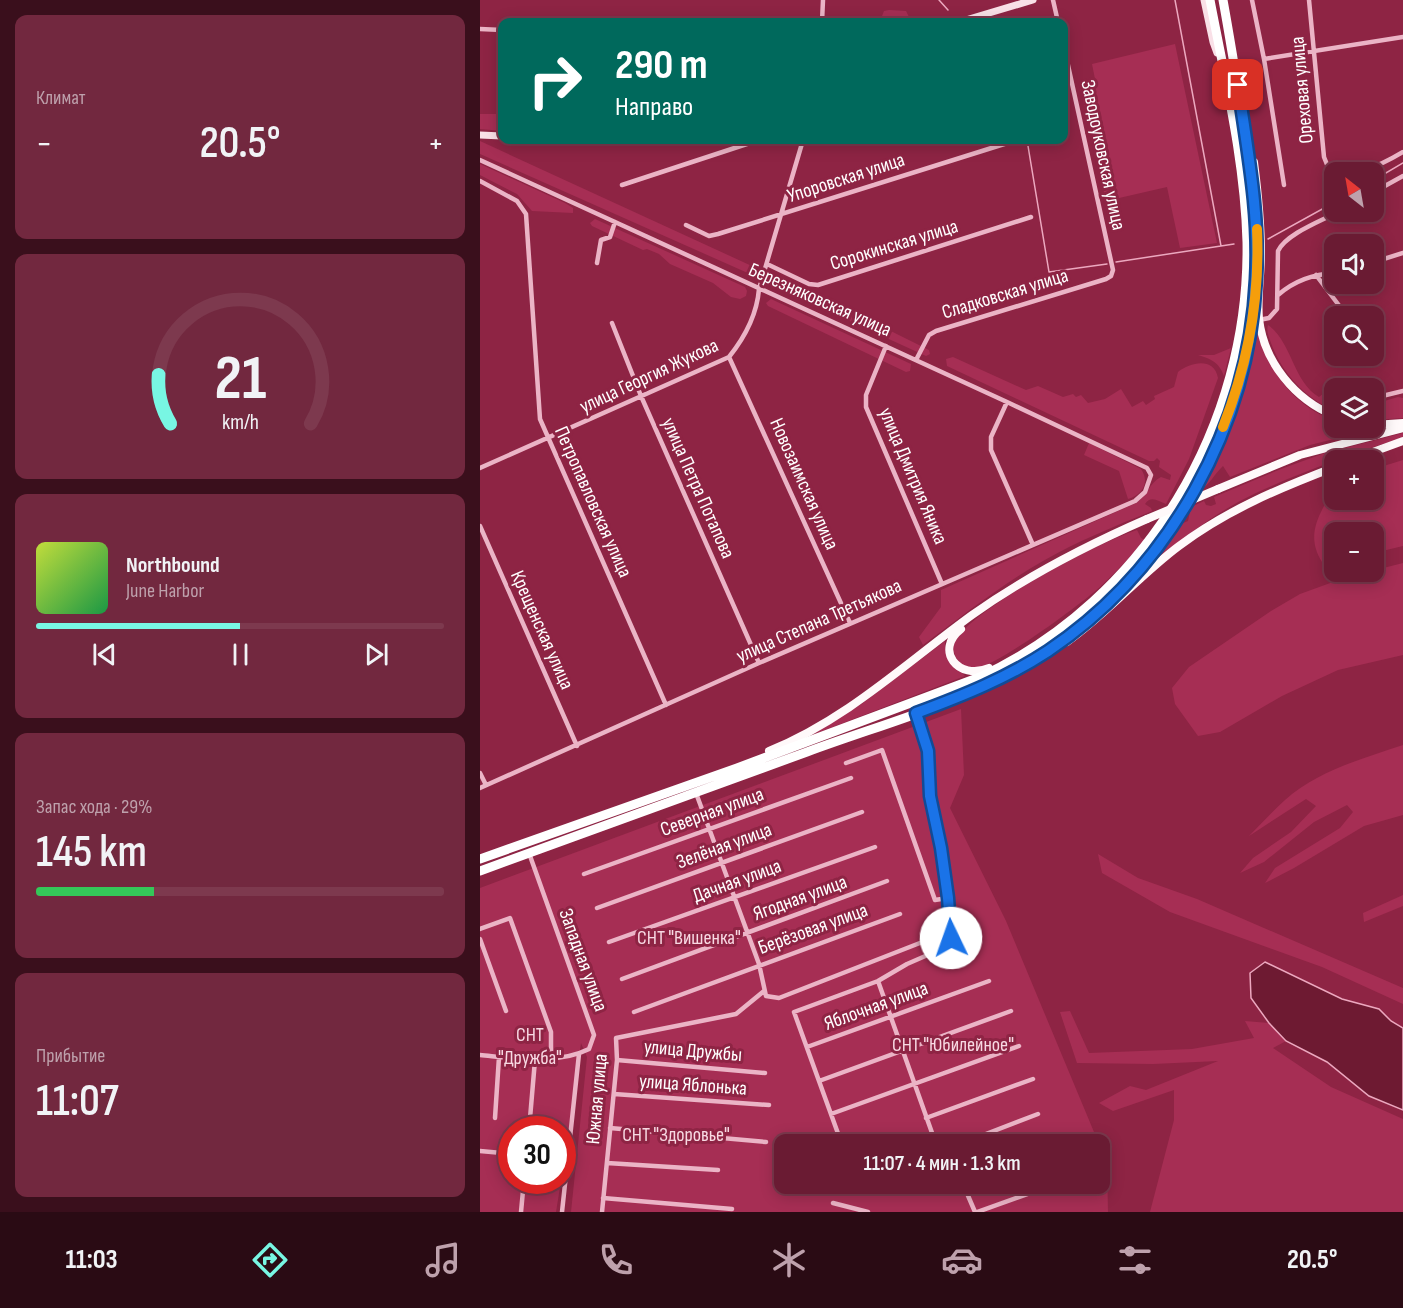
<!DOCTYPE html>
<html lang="ru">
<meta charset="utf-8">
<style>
body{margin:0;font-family:"Sofia Sans Condensed",sans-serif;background:#72283f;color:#f1f3f6;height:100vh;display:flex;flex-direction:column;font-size:22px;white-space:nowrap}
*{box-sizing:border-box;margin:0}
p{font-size:20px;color:#bea1ac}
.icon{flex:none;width:33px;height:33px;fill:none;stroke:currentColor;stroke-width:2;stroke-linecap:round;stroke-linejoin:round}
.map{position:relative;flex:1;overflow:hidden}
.details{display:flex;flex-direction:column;gap:15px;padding:15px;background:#3a0f1c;width:480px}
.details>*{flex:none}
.hud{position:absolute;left:18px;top:18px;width:570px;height:126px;border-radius:12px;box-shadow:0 3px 15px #0003,0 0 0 2px #7d394e;background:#00695c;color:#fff;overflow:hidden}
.needle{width:39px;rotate:329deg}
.buttons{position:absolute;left:844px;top:162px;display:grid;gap:12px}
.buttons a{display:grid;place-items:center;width:60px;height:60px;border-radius:12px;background:#6a1b33;box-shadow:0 3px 15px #0003,0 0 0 2px #7d394e;font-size:30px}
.speed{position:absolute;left:18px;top:1116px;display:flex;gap:12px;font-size:30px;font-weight:700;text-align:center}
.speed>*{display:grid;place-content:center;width:78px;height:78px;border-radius:50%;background:#6a1b33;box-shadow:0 3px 15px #0003,0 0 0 2px #7d394e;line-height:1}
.speed .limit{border:9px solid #d22;background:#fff;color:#111}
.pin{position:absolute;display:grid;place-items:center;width:51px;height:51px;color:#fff;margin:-26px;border-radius:12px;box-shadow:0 3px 9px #0006}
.me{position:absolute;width:66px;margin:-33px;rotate:357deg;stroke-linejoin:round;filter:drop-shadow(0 0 4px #0008)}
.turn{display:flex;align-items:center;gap:21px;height:126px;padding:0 18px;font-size:27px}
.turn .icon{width:78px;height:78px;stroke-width:2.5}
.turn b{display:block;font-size:42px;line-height:51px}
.big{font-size:45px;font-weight:600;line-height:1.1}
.details .card{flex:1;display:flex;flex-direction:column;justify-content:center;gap:9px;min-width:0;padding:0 21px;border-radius:12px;background:#72283f}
.details .dial{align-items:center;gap:0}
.dial svg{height:156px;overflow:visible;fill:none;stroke:#7d394e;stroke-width:7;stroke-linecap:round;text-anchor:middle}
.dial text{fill:#f1f3f6;stroke:none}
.song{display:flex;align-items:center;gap:18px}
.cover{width:72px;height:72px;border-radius:9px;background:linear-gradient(135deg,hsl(70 70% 55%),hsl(140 70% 35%))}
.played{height:6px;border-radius:3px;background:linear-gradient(90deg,#78f6e3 50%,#7d394e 50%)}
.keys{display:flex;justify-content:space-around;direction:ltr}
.heat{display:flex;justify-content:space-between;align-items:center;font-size:33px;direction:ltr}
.charge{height:9px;border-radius:4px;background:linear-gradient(90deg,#34c759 29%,#7d394e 0)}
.trip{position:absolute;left:294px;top:1134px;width:336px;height:60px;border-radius:12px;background:#6a1b33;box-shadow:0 3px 15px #0003,0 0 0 2px #7d394e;font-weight:600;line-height:60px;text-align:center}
.tab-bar{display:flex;height:96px;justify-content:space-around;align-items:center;background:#2a0b14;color:#bea1ac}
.tab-bar .icon{width:42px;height:42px}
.tab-bar .current{color:#78f6e3}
.tab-bar b{font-size:27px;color:#f1f3f6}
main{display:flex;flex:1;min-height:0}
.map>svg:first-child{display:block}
.green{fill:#a62e54}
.water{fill:#6e1a32;stroke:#eca8bf;stroke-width:1.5}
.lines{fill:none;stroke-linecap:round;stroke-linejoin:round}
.stream{stroke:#eca8bf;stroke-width:1.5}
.street{stroke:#ebb4c6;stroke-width:4.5}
.secondary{stroke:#f9e0e7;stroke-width:7}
.primary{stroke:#fff9fa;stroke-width:8}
.highway{stroke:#fff;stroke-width:9}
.primary-bridge{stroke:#fff9fa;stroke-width:8}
.route-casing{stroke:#114b97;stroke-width:15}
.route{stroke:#1a73e8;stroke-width:10}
.slow{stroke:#f59e0b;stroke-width:10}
.labels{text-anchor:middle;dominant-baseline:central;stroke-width:6;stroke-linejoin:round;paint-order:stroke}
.street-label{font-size:20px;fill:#fff;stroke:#8e2444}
.park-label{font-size:20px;fill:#f8d9e3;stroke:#8e2444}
</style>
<main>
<section class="details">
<div class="card"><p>Климат</p>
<div class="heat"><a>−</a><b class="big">20.5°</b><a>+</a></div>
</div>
<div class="card dial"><svg viewBox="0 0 100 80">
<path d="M14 69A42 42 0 1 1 86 69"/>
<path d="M14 69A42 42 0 0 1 8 44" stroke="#78f6e3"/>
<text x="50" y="56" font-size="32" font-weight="700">21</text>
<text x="50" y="72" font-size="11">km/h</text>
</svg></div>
<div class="card">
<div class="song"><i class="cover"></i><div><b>Northbound</b><p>June Harbor</p></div></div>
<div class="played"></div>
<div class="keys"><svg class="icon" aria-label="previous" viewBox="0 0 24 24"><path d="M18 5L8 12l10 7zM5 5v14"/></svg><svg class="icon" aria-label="pause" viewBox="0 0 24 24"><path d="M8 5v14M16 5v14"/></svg><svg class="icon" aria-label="next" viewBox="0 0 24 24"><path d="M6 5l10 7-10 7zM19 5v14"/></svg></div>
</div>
<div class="card"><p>Запас хода · 29%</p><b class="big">145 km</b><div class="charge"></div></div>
<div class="card"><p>Прибытие</p><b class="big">11:07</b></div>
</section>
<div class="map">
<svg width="923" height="1212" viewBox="0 0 923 1212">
<rect width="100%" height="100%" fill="#8e2444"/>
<path class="green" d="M409,10L426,11L430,19L427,22H404L402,16L404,11Z
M695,44L737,243L700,248L687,187L626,201L599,83L615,79L612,64Z
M0,114H22V131L0,129Z
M0,141L274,267V271L270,274L0,154Z
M0,164L85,203L93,208V213L52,211L37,194L0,175Z
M115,219L265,287L267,291L266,296L260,299L251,297L233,283L190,264L179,254L167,249L163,250L112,226L110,223Z
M285,275H298L449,350L450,354L446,356L286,283Z
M291,299L431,364L430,371L426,372L288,306L286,303Z
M788,325C812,342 813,382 839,397L844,393L855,397V411C825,398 802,373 791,343C789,337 786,331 788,325Z
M777,330C788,371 814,406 855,421V428L894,429L830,445L750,477L743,466C735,473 729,486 720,490L735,462L754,418Z
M751,348L744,376C739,362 731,359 718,355H734Z
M473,357L546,390L558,386L583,397L593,394L596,397L601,395L608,403L625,399L641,389L652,407L663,401L666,405L675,399L674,396L694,387L698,372C711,362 734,357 738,378L709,459L686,504C678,501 671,495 665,504L671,508L672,511C635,526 598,541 563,561C521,585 482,616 443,645L439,637L461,607V590L656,503C667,496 670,482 681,477L690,480L691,475L679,467L680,461L677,458L674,461H669L467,366L466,359Z
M918,397L923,398V418L894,420V404Z
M923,433V437C868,456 813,474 760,501C730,517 704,539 676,558L701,524L708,521L711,507L724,501L726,505L731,506L736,504L734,497L801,469L845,453Z
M609,443L661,469C670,482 663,495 648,499L639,471L604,455Z
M923,460V546L894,553V532H855V567L842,562C825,535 839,514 854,489L855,500H894V469Z
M657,530L661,538L665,540C651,556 636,572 620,587C602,603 512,671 491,669C480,667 473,656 473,645C484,612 621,541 657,530Z
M923,563V655L858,670L802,696L740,732L718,736L695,704L692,688L709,667L791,611L820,594L864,578Z
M465,641C465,665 472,662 485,676L332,735L383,703Z
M481,709L484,775L470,808L526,921L619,1144H304V1184H620V1145L627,1164L628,1212H91L107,1057L101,1043L83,1168L82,1130H32V1180L81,1181L76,1212H0V888Z
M923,745V815L884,826L814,868L785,883L795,868L860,828L873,812L867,805L834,822L784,862L760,873L773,858L811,832L836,806L826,799L769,836C781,824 793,811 805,800C839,770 882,759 923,745Z
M618,854L658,878L717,899L923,988V1004L842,967L690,912L622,873Z
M923,895V906L884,922L883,913Z
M590,1011L609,1053L712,1049L774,1038L765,1021L789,1023L806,1041L793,1048L851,1087L923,1119V1212H670L694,1120V1090L633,1111L619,1103L650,1086L666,1090L738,1061L673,1064L597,1063L580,1012Z"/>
<path class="water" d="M785,962L862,999L899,1009L911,1021L923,1028V1110L889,1096L847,1062L806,1041L789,1023L771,998L770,973Z"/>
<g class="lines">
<path class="stream" d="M459,0L468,10
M695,0L741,246
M547,140L569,272L627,264
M894,180L923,163
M788,239L855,202
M636,262L754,244"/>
<path class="street" d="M573,0L578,22
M772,0L784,59L804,185
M829,0L844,157L848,167C871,181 903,164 923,152
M342,22L343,0
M0,29L22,30
M784,59L923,37
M0,160L527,402L667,468L671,475L665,492L655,501L279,663L0,788
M0,181L37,201L46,214L60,419L186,705
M142,185L279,140
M894,192L923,176
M206,225L229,236L238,234L537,140
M894,262L923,253
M117,263L121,240L130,237L135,222
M287,264L329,284L338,285L551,217
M836,275L867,316
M798,295C814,281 833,274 855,273
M779,320L789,318L797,309L798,251C806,234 841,221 858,212
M132,323L161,396L279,663
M406,346L386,395V407L462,584
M249,357L370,623
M436,360L449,335L456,331L626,279L631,276L633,270L584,47
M894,398L923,391
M527,402L511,437V450L553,545
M0,468L249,357C265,337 277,314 279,289L323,140
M0,526L97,746
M366,763L402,750L455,900L468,898
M0,773L6,785
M216,793L279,964L286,996L299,998L445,941
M104,874L371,778
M117,908L382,812
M0,929L30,918L71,1032V1057
M0,939L26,1011
M129,942L395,847
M142,979L407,881
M398,981L456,1144
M154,1012L420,914
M327,1047L509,981
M0,1055C33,1058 78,1065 109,1049L114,1035L49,853
M137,1060L285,1073
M339,1081L531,1011
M134,1094L289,1105
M351,1114L539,1046
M15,1118L19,1057
M446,1118L553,1079
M130,1128L286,1142
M49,1130L55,1060
M360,1139L314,1012L398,981L427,964L466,947L471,938L468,898L450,796L448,751L436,713
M480,1144L558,1114
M577,1144L584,1142
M0,1151L32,1154
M127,1163L238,1170
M483,1184L495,1212
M123,1198L252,1209
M353,1203L388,1212
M41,1212L44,1180
M82,1212L99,1054
M122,1212L137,1060L136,1038L256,1014L284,991
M497,1212L576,1184"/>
<path class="secondary" d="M724,0L733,42L737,53
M479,22L553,0
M0,135L22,136"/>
<path class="primary" d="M774,162C778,193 781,223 781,254C781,275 777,298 779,319C784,362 815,400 855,416
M894,425L923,423
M871,460L923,441
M738,489L820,455L923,428
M481,629C454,650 478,681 509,668
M587,642C628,613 660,575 699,546C747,510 800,488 855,467
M289,751C366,720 426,663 492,615C547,576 605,546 667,519"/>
<path class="highway" d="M0,859L257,768L500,677C667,599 770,425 767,242C765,161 745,79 730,0
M0,871C109,831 219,792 327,752C397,726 475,705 539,669C677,590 768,437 776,279C779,229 772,181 765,132C758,88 751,44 743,0"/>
<path class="primary-bridge" d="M667,519L738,489"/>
</g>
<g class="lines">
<g class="route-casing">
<path id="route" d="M471,938L468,898L461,848L450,796L448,751L436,713C482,696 527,678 568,651C690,569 769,426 776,279C780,214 767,149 758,85"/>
</g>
<use href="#route" class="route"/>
<path class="slow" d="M743,427C768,364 780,296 777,229"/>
</g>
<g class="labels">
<g class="street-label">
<text transform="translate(822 90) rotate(-95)">Ореховая улица</text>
<text transform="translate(623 155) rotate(78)">Заводоуковская улица</text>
<text transform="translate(366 178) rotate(-18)">Упоровская улица</text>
<text transform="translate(414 245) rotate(-17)">Сорокинская улица</text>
<text transform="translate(525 294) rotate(-17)">Сладковская улица</text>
<text transform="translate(340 300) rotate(24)">Березняковская улица</text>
<text transform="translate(169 376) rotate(-25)">улица Георгия Жукова</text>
<text transform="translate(433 476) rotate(67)">улица Дмитрия Яника</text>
<text transform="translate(324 484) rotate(66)">Новозаимская улица</text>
<text transform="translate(218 488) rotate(66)">улица Петра Потапова</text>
<text transform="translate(113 502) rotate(66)">Петропавловская улица</text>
<text transform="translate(339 621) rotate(-24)">улица Степана Третьякова</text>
<text transform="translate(62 630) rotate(66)">Крещенская улица</text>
<text transform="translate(232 812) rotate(-20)">Северная улица</text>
<text transform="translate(244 846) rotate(-20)">Зелёная улица</text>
<text transform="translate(257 881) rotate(-20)">Дачная улица</text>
<text transform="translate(320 898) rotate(-20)">Ягодная улица</text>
<text transform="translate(333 929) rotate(-20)">Берёзовая улица</text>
<text transform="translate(103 960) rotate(70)">Западная улица</text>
<text transform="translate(396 1006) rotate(-20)">Яблочная улица</text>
<text transform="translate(213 1051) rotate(5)">улица Дружбы</text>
<text transform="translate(213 1085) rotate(4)">улица Яблонька</text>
<text transform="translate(117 1099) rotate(-85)">Южная улица</text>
</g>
<g class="park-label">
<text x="209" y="938">СНТ "Вишенка"</text>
<text x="50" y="1035">СНТ<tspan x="50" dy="23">"Дружба"</tspan></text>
<text x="473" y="1045">СНТ "Юбилейное"</text>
<text x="196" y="1135">СНТ "Здоровье"</text>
</g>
</g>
</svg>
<div class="buttons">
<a><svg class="needle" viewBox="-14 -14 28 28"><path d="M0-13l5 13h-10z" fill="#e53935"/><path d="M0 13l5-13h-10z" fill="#bea1ac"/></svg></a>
<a><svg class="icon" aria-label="sound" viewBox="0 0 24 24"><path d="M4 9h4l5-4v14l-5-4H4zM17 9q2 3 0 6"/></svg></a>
<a><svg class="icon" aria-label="search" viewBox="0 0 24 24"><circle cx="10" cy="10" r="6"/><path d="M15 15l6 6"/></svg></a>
<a><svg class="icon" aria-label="layers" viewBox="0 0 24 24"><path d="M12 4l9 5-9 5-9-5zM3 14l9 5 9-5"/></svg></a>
<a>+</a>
<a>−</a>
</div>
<div class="speed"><div class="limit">30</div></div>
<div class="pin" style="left:758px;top:85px;background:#d93025"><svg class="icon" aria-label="arrive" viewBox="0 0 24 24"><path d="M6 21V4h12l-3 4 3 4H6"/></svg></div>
<svg class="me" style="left:471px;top:938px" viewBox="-20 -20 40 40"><circle r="19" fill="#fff"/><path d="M0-13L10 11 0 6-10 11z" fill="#1a73e8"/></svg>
<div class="trip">11:07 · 4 мин · 1.3 km</div>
<div class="hud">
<div class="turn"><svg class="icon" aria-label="right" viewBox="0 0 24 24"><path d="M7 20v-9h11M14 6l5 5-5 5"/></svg><div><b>290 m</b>Направо</div></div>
</div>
</div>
</main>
<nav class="tab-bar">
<b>11:03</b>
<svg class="icon current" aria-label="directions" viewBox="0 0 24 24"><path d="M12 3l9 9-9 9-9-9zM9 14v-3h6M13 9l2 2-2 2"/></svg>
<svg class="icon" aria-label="music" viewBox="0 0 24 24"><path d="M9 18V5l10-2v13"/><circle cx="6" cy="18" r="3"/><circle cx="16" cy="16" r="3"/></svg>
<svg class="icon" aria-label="phone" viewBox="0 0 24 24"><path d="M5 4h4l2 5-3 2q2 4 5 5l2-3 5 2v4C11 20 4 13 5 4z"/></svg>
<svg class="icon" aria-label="climate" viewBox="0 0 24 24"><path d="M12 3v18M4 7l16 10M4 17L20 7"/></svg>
<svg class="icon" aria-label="car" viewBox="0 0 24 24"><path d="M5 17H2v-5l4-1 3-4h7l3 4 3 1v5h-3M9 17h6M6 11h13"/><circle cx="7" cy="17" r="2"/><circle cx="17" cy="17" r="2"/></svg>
<svg class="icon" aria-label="filters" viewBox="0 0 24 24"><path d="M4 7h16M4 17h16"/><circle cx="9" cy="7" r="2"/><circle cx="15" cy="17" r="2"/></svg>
<b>20.5°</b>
</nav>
